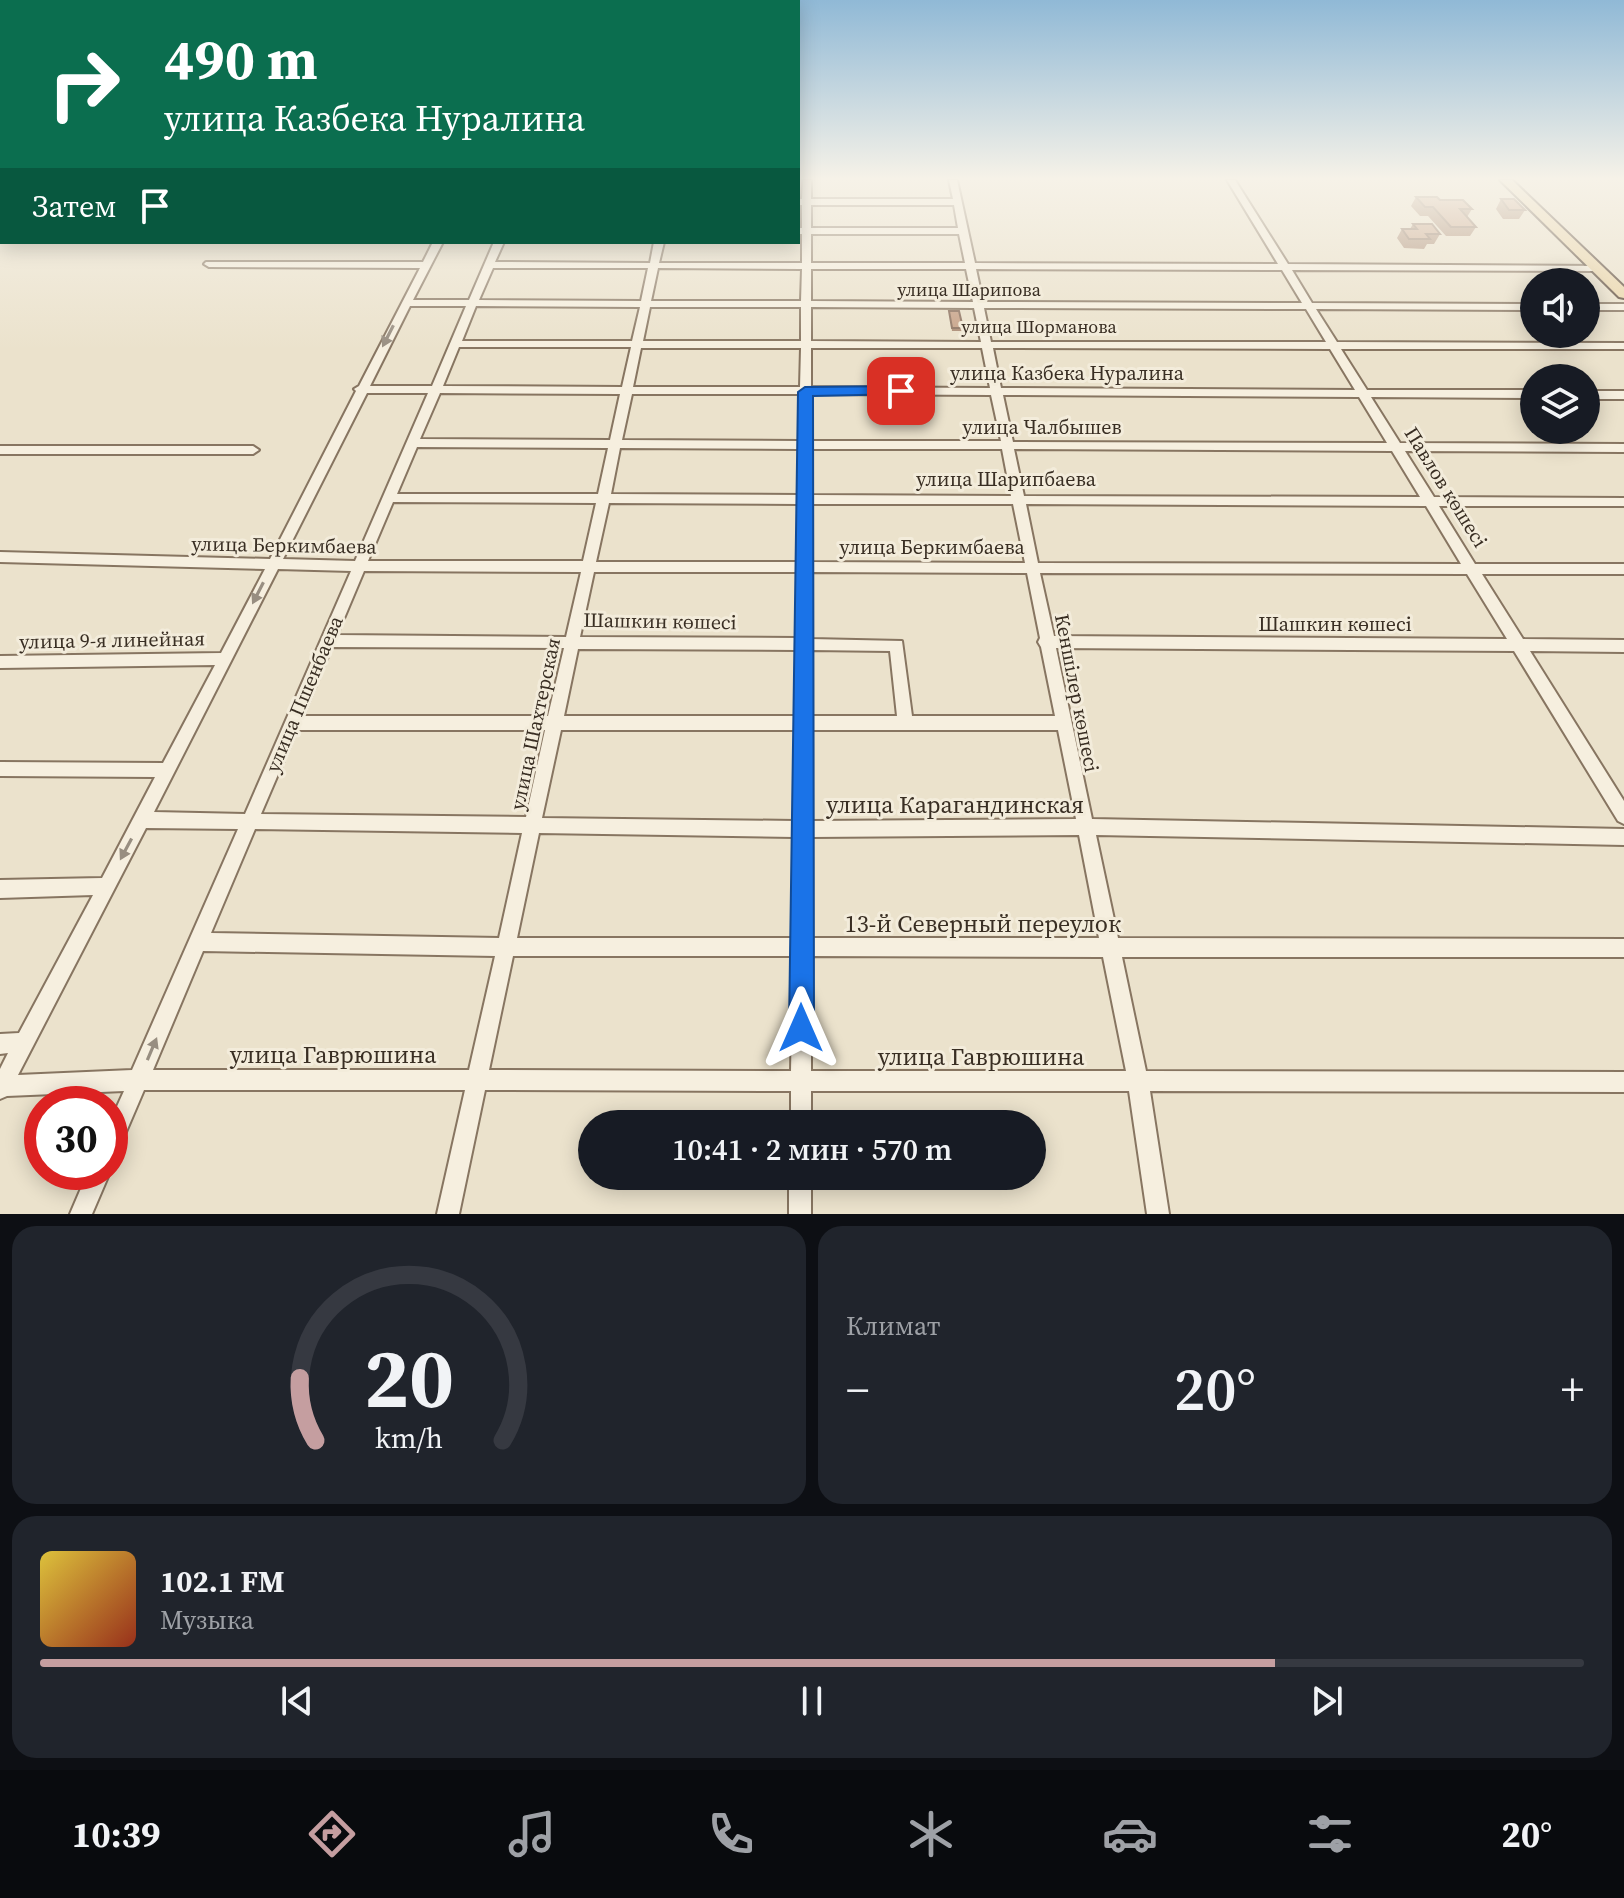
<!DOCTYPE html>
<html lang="ru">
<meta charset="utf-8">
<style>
body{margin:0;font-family:"Source Serif 4",serif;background:#20242c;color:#f1f3f6;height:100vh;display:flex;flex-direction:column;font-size:30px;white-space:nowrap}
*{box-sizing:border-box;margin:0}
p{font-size:26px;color:#9ea1a6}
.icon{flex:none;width:44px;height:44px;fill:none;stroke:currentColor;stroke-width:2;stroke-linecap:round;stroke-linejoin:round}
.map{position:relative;height:1214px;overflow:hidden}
.panel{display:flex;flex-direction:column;gap:12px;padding:12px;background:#0d0f14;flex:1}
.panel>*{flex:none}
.top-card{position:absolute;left:0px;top:0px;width:800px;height:244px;box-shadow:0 4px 20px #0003;background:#0b6e4f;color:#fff;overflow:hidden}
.buttons{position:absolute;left:1520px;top:268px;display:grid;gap:16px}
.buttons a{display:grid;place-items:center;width:80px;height:80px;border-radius:50%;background:#171b24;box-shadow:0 4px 20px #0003;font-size:40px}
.speed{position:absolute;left:24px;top:1086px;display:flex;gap:16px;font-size:40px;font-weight:700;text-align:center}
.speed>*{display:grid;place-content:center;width:104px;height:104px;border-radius:50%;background:#171b24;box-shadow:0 4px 20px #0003;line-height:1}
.speed .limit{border:12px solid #d22;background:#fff;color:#111}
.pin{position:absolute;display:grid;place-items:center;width:68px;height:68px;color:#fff;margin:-34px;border-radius:16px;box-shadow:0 4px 12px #0006}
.me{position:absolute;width:88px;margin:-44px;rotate:0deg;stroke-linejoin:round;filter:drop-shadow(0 0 6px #0008)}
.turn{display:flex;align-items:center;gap:28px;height:168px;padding:0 32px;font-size:36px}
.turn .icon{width:104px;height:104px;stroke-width:2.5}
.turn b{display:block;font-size:56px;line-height:68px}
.then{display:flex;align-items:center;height:76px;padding:0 32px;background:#0003;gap:16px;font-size:30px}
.big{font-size:60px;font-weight:600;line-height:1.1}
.panel .widget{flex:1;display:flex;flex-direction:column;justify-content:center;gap:12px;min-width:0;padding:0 28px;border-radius:24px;background:#20242c}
.panel .dial{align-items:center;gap:0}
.dial svg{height:208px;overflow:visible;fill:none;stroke:#363941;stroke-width:7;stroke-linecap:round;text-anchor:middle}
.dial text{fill:#f1f3f6;stroke:none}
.song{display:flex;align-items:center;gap:24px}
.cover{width:96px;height:96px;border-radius:12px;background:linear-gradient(135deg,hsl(50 70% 55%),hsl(10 70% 35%))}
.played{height:8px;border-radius:4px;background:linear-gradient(90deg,#c59ea0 80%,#363941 80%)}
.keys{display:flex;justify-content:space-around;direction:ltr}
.heat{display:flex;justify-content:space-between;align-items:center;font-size:44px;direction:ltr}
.panel .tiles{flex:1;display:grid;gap:12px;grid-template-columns:1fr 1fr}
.widget:last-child{grid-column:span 2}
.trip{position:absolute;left:578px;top:1110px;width:468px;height:80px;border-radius:40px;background:#171b24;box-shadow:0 4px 20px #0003;font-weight:600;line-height:80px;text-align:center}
.tab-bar{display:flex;height:128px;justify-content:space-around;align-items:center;background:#090b0e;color:#9ea1a6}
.tab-bar .icon{width:56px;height:56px}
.tab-bar .selected{color:#c59ea0}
.tab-bar b{font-size:36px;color:#f1f3f6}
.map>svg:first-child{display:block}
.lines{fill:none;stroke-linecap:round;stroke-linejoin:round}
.minor-casing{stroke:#877561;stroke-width:4}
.major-casing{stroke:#564435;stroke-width:4}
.minor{fill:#f6efdf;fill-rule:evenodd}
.major{fill:#ead5a9;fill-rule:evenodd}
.wall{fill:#aa8a73}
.building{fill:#c6a086;stroke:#8b705e;stroke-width:2}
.oneway{fill:#988e81}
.route{fill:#1a73e8;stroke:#114b97;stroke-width:2}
.labels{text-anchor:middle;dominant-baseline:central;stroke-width:6;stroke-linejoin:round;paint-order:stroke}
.far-street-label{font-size:18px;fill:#392e23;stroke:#f3ecdb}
.street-label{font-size:20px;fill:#392e23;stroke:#f3ecdb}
.near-street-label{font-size:24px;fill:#392e23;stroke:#f3ecdb}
</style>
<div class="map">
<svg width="1624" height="1214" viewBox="0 0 1624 1214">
<rect width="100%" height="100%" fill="#ebe2cc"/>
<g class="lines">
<g class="minor-casing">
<path id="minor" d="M803,180H811V199H953L949,180H957L975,263L1278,264L1227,180H1235L1288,264L1601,266L1603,268L1598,271L1292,270L1312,303L1534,304V310L1316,309L1337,342L1624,343V349H1341L1367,390H1534V398L1371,397L1400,443L1624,444V452L1405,451L1434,497L1624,498V506H1439L1475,564H1624V574H1482L1523,639L1624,640V652L1530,651L1624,801V824L1618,821L1514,651L1056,648L1092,819L1624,829V845L1096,835L1118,938L1624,939V957H1122L1146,1071L1624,1072V1092L1150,1091L1169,1214H1147L1129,1091H811V1124H791V1091L485,1090L459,1214H437L465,1090H144L117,1153L110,1156V1122L124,1091L7,1096L0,1099V1069L8,1053L0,1054V1034L19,1033L93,895L0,898V880L102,878L155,777L0,776V762L163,763L215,665L0,668V656L221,653L265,569L0,562V552L270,559L356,391L354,389L359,386L420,268L209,267L204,264L206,262H423L433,242H443L413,300H469L494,242H504L495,262L650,263L654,242H664L659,263H802V234H798V228H802V205H798V199H802ZM811,205H954L958,228H811ZM811,234H959L965,263H811ZM493,268H648L641,301L479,300ZM658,268L802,269L801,301H651ZM811,269H966L973,302L811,301ZM976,269L1282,270L1302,303L983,302ZM410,306H466L432,386H370ZM476,306L640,307L632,341H462ZM650,307H801V341H643ZM811,307L974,308L981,342L811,341ZM984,308L1306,309L1326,342H991ZM459,347H631L622,387L443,386ZM641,348H801L800,387H633ZM811,348H982L990,388L811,387ZM993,348L1330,349L1355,390L1001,388ZM367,393H428L355,561L283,559ZM440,393L620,394L610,440L420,439ZM632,394H800L799,441L622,440ZM811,394L991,395L1001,441H811ZM1003,395L1359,397L1387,443L1013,442ZM417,447L608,448L598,494H397ZM620,448L799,449V495L611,494ZM811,449H1002L1011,496L811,495ZM1014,449L1392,451L1420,497L1024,496ZM393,502L596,503L583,561H368ZM609,503L799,504L798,562H596ZM811,504H1013L1025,563L811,562ZM1026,504L1426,506L1461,564L1038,563ZM278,569L351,571L245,814L154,812ZM364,571L581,572L566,637L337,635ZM594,572H798L797,638L580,637ZM811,572L1027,573L1040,638L1038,642L1041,647L1055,716H912L902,641L811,639ZM1040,573L1467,574L1507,639L1054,636ZM332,647L564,648L548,716H303ZM578,649L797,650L796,716H564ZM811,650L890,651L897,716H811ZM297,730H545L526,817L261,814ZM561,730H796L795,821L542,818ZM811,730H1058L1076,819L811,821ZM146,828L238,829L132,1070L18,1075ZM255,829L522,833L499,938L211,933ZM539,833L794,837L793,938H517ZM1079,835L1099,938H811V837ZM203,951L495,956L469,1070H153ZM513,956H793L791,1071L489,1070ZM811,956L1103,957L1126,1071H811Z
M1586,304H1624V310H1586Z
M1586,391H1624V399H1586Z
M0,446H253L259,450L253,454H0Z
M88,1172H110L92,1214H70Z
M789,1176H811V1214H789Z"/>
</g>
<g class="major-casing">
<path id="major" d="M1500,180H1512L1624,287V298L1619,297Z"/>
</g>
<use href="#minor" class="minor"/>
<use href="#major" class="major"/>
</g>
<path class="wall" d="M1416,197L1440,200L1472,209L1467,217L1476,227L1470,236H1446L1428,216H1420L1411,206Z
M1501,199L1525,210L1519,219H1503L1496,209Z
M1413,224L1440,234L1434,244H1427L1424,249L1404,248L1397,238L1402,229H1410Z
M949,311L963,328L962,331H952Z"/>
<path class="building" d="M1416,197H1437L1440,200H1463L1472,209H1460L1476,227H1451L1433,207H1425Z
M1501,199H1514L1525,210H1509Z
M1413,224H1432L1440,234H1426L1430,239H1409L1402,229H1417Z
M949,311H959L963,328H952Z"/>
<defs><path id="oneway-solid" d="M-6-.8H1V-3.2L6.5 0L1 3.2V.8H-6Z" transform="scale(2)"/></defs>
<g class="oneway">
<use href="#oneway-solid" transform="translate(388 336) rotate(117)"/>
<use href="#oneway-solid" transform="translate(258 593) rotate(117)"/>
<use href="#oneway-solid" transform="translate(126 849) rotate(118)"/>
<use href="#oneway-solid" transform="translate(152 1049) rotate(-67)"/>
</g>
<linearGradient id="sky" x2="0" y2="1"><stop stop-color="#90b9d6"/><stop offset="0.51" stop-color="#f6f2e8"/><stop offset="1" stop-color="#f6f2e8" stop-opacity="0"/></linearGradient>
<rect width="1624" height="350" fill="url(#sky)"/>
<path class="route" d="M901,386L908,391L906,394L813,396L814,1028L810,1037L801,1041L793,1037L789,1028L798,392L805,387Z"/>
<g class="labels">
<g class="far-street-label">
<text x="969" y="289">улица Шарипова</text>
<text x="1039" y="326">улица Шорманова</text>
</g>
<g class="street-label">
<text x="1067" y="373">улица Казбека Нуралина</text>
<text x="1042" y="427">улица Чалбышев</text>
<text x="1006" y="479">улица Шарипбаева</text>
<text transform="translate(1446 487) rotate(58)">Павлов көшесі</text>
<text transform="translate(284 545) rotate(1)">улица Беркимбаева</text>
<text x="932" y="547">улица Беркимбаева</text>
<text transform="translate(660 621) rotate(1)">Шашкин көшесі</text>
<text x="1335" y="624">Шашкин көшесі</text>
<text transform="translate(112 640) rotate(-1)">улица 9-я линейная</text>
<text transform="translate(1077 693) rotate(79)">Кеншілер көшесі</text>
<text transform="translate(304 694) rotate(-67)">улица Пшенбаева</text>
<text transform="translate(535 724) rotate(-78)">улица Шахтерская</text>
</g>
<g class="near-street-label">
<text x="955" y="804">улица Карагандинская</text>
<text x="983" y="923">13-й Северный переулок</text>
<text x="333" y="1054">улица Гаврюшина</text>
<text x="981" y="1056">улица Гаврюшина</text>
</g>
</g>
</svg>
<div class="buttons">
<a><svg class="icon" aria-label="sound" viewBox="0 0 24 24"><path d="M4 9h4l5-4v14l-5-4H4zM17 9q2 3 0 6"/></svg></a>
<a><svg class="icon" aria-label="layers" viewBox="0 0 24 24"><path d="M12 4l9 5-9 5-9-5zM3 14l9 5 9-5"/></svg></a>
</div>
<div class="speed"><div class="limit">30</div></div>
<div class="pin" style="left:901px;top:391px;background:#d93025"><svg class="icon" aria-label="arrive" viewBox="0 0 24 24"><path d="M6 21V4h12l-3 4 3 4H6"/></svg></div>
<svg class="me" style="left:801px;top:1028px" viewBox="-20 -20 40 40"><path d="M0-17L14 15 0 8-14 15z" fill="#1a73e8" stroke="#fff" stroke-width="4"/></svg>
<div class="trip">10:41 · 2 мин · 570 m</div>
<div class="top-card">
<div class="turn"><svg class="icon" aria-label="right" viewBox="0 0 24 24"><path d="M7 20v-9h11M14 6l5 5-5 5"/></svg><div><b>490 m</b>улица Казбека Нуралина</div></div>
<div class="then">Затем<svg class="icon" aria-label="arrive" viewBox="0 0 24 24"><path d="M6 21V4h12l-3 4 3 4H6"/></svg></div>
</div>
</div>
<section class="panel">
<div class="tiles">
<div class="widget dial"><svg viewBox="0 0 100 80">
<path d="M14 69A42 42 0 1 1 86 69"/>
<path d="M14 69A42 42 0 0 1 8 45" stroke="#c59ea0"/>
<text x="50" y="56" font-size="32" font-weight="700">20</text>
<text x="50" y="72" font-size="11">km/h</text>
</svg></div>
<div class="widget"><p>Климат</p>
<div class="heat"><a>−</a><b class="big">20°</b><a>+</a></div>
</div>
<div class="widget">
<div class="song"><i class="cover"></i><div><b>102.1 FM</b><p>Музыка</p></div></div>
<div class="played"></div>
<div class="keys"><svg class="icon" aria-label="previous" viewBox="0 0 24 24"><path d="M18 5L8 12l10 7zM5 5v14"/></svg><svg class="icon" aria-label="pause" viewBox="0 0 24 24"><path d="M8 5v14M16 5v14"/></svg><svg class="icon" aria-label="next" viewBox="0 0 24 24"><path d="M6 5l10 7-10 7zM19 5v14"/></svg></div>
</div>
</div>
</section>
<nav class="tab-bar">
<b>10:39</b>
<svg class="icon selected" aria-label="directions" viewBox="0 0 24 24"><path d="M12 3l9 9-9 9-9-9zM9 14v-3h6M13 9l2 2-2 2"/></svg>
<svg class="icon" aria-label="music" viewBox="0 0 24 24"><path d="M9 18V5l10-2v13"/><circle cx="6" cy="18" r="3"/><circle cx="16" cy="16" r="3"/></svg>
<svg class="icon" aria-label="phone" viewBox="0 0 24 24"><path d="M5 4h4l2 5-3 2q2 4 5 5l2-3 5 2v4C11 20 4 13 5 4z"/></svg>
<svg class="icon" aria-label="climate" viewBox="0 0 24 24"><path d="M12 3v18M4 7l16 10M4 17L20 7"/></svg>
<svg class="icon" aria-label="car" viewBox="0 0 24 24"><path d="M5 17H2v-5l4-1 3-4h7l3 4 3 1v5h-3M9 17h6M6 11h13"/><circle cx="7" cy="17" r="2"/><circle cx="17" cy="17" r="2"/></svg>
<svg class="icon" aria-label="filters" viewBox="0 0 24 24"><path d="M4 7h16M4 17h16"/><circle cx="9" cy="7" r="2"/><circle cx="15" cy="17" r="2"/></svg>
<b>20°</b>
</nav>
